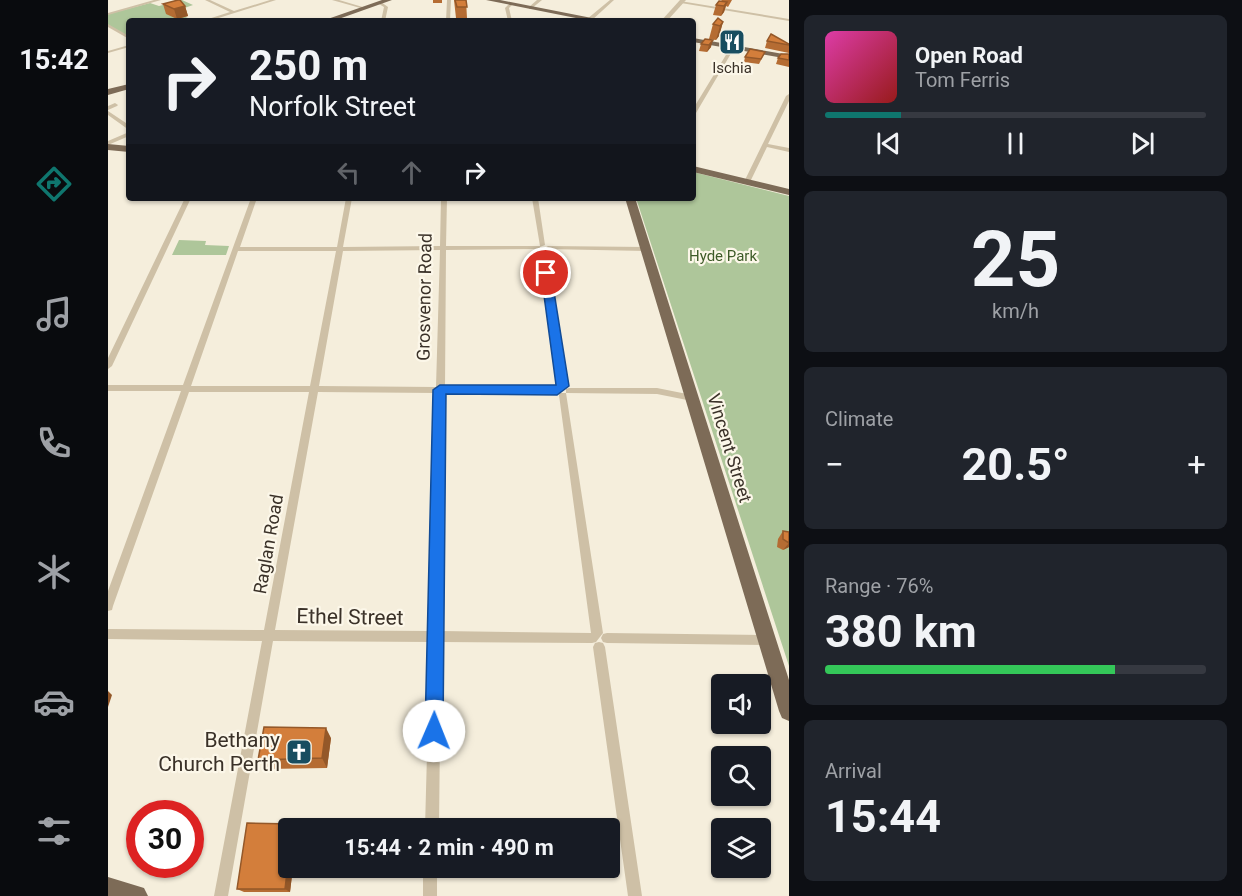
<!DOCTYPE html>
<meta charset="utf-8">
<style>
body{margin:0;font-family:Roboto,sans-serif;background:#20242c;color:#f1f3f6;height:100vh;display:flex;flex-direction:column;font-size:22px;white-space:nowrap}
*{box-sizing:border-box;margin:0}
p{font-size:20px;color:#9ea1a6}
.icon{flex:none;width:33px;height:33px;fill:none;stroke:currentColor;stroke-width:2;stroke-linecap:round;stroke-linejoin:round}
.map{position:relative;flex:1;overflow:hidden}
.side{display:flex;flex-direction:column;gap:15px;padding:15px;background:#0d0f14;width:453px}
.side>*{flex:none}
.banner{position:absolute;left:18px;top:18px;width:570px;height:183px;border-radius:6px;box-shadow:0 2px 4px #0004;background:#171b24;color:#f1f3f6;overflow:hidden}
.fabs{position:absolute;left:603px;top:674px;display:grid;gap:12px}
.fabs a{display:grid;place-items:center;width:60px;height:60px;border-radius:6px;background:#171b24;box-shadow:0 2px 4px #0004;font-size:30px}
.speed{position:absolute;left:18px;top:800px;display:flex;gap:12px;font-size:30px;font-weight:700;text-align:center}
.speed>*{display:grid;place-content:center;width:78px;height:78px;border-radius:50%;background:#171b24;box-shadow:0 2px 4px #0004;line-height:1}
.speed .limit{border:9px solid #d22;background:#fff;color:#111}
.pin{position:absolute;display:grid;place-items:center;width:51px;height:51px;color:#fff;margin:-26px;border:3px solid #fff;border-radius:50%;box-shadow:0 2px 6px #0007}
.me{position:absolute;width:66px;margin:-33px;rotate:1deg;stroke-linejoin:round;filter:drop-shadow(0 0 4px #0008)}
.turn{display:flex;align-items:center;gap:21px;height:126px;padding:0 24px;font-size:27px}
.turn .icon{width:78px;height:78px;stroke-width:2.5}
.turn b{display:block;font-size:42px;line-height:51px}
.lanes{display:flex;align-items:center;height:57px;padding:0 24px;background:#0003;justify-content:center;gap:30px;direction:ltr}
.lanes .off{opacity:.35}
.big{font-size:45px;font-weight:700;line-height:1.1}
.side .tile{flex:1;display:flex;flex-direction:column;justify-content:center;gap:9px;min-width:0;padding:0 21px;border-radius:9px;background:#20242c}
.side .dial{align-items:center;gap:0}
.dial b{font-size:78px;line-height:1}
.song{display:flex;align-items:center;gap:18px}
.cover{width:72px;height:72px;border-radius:9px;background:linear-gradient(135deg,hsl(320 70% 55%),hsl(0 70% 35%))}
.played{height:6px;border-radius:3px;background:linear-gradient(90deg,#0f766e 20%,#363941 20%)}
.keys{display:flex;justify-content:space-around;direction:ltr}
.heat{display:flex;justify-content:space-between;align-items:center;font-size:33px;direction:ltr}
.charge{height:9px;border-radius:4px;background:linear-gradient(90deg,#34c759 76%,#363941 0)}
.trip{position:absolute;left:170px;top:818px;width:342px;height:60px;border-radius:6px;background:#171b24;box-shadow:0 2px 4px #0004;font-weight:700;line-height:60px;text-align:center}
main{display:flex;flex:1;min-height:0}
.tab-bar{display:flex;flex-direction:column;width:108px;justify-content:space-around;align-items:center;background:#090b0e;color:#9ea1a6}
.tab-bar .icon{width:42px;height:42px}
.tab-bar .current{color:#0f766e}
.tab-bar b{font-size:27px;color:#f1f3f6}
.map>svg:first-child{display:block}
.green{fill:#aec69a}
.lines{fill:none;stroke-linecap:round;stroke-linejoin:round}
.minor{fill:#cec0a6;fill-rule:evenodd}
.tertiary{fill:#cec0a6;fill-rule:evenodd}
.primary{fill:#7d6b57;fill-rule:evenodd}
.wall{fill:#b56c33}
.shaded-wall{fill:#945829}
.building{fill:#d37e3b;stroke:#945829;stroke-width:1.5}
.route{fill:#1a73e8;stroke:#114b97;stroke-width:1.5}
.labels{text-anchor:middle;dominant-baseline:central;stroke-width:4.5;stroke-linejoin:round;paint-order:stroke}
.far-poi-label{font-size:15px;fill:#3a3128;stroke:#fcf7e9}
.far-park-label{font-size:15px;fill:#3e5b28;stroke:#fcf7e9}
.street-label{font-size:18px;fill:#3a3128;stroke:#fcf7e9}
.near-street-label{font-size:21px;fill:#3a3128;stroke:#fcf7e9}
.near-poi-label{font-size:21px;fill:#3a3128;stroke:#fcf7e9;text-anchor:end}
</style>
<main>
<nav class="tab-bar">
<b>15:42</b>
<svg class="icon current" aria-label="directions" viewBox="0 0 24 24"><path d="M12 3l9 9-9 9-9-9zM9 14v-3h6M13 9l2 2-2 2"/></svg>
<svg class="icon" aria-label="music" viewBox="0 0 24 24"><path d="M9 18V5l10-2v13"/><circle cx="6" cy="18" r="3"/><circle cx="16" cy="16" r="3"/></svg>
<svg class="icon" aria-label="phone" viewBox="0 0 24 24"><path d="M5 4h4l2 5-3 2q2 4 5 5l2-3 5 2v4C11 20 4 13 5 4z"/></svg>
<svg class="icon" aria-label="climate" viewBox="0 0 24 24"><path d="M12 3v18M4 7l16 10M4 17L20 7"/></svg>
<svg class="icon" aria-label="car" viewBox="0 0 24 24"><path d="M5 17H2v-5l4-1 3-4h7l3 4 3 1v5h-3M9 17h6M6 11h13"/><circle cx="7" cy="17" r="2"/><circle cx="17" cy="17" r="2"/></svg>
<svg class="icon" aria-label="filters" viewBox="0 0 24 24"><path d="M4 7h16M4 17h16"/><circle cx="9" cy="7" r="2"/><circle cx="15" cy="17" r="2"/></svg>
</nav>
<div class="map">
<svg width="681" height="896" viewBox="0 0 681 896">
<rect width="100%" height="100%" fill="#f5eedc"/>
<path class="green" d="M74,0L85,5L65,12L87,21H21V38L0,25V14L42,3L51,6Z
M585,172L681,196V666L528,198H585Z
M71,240L98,241L97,245L121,246L118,255H64Z"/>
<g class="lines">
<path class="minor" d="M46,0H53L0,15V13Z
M97,0H102L126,11L162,0H168L101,21H94L122,12Z
M224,0H231L258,8L256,9Z
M339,0H343L342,21H338Z
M429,0H434L423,9H421V7Z
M502,0H506L483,21H479V19Z
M572,1L681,19V21L573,3Z
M271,2H273L280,7L277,21H273L276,7L271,4Z
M402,3L405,4L401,8L404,21H400L397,8Z
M0,24L21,36V39L0,27Z
M626,44L628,45L588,113L585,115V109L624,45Z
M21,45V47L0,53V51Z
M681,94V101L660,144L681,148V152L659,147L642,182L637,183L636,182L678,96Z
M7,103L10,105L9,106L0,110V106Z
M0,111L21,125V130L0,115Z
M21,132V136L0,145V141Z
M77,198H83L4,366L0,369V358Z
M143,198H149L132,247H229L238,198H244L235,247L332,246L333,198H339L338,246H432L424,198H430L437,245L432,247V249L338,250L337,387L449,388L452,389V393H458V389L461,388H549L584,395L588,398L584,401L549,394L458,393L495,633L488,642L484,643L333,642L331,828H317L322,642L165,641L120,896H106L154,641L0,639V629L156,630L201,392H81L5,606L4,610L0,611V591L73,391H0V385H75ZM332,250L328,387L211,386L235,251ZM130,251H228L202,386H83ZM210,392L328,393L322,631L167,630ZM336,393H452L451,395L483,633L333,631Z
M440,246L538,247L541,249L538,251L438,249L437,248Z
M435,249L438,251L458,386L454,389L450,386L432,251Z
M499,633L659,635L663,636L665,640L663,644L659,645L499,643L495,642L493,638L495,634Z
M491,642L495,643L497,647L534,896H520L485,647L487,643Z
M315,867H329V896H315Z"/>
<path class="tertiary" d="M572,0H578L559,21H553Z"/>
<path class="primary" d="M274,0H284L225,21H214Z
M378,0H392L499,21H483Z
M585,38L681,55V59L585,42Z
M21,84V89L0,95V89Z
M0,144L21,146V152L0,150Z
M585,166L681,189V195L585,172Z
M517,198H527L681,680V721L674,718L671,711Z
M0,877L36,888L40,896H0Z"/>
</g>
<path class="wall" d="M325,0H334V3H325Z
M346,0H358L359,18H348Z
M614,0H624L620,7L618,6L616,12L613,16L605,15L608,5L613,1Z
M55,4L77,6L80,16L69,19L58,14Z
M615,22L611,36L608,40L601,39L605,24Z
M597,39L603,47L599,52L591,51L593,44Z
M659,41L681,44V53L657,48Z
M657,52L651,64L636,62L637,57Z
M681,54V67L668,64L670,58Z
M675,531L681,532V547L675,550L669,547L670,539Z
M223,738L219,768L158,769L150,760Z
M139,823L185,824L189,828H180V867H185L182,892H136L129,889Z"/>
<path class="shaded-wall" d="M619,2L616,12L613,16L616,6Z
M77,6L80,16L69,19L66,9Z
M615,22L611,36L608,40L612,26Z
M605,40L603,47L599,52L601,45Z
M681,543V547L675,550Z
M0,691L4,695L0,707Z
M218,728L223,738L219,768L214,758Z
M180,867H185L182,892L177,889Z"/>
<path class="building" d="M70,0H72L77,6L66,9L55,4Z
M347,0H358L359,7H349Z
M611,1L619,2L616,6L608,5Z
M610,18L615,22L612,26L605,24Z
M663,34L681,44V45L659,41Z
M597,39L605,40L601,45L593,44Z
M642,49L657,52L653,59L637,57Z
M673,54H681V60L670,58Z
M675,531L681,532V543L675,539Z
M156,727L218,728L214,758L150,760Z
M139,823L185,824L184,828H180V864L177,889H129Z"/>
<path class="route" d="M438,269L443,273L461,386L449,395L338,394L335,731L332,737L326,740L319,737L317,731L325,390L332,385H448L433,273Z"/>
<defs>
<g id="restaurant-square" transform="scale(1.35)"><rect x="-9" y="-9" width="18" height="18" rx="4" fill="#184d60" stroke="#fcf7e9"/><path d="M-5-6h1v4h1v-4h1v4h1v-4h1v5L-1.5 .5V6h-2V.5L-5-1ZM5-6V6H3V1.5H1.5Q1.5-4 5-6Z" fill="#fff"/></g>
<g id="church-square" transform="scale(1.35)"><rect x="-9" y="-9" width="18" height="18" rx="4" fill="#184d60" stroke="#fcf7e9"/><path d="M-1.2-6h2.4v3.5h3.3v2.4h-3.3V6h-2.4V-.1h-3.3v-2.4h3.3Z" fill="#fff"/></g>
</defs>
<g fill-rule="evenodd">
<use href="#restaurant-square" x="624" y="42"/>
<use href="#church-square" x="191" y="752"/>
</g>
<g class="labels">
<g class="far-poi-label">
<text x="624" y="68">Ischia</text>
</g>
<g class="far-park-label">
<text x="615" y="256">Hyde Park</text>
</g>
<g class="street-label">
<text transform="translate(316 297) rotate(-89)">Grosvenor Road</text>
<text transform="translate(622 448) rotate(73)">Vincent Street</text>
<text transform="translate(160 544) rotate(-80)">Raglan Road</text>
</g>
<g class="near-street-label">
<text transform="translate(242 617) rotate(1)">Ethel Street</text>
</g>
<g class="near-poi-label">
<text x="172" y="740">Bethany<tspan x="172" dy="24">Church Perth</tspan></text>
</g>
</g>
</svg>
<div class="fabs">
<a><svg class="icon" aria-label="sound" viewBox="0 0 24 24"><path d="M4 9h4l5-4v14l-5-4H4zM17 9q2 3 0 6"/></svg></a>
<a><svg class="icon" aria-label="search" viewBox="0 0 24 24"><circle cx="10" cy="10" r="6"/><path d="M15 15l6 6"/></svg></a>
<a><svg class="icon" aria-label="layers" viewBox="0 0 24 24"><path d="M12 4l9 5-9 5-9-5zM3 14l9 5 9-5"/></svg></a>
</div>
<div class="speed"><div class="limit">30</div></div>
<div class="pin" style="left:438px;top:273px;background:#d93025"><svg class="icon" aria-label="arrive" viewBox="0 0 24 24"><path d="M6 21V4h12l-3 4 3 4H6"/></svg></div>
<svg class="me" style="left:326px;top:731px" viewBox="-20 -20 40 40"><circle r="19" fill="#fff"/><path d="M0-13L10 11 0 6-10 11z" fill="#1a73e8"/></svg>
<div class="trip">15:44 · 2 min · 490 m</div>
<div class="banner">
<div class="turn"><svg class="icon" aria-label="right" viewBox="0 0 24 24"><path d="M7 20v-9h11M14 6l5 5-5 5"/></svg><div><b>250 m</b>Norfolk Street</div></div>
<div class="lanes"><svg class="icon off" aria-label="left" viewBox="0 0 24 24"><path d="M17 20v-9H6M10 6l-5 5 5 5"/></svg><svg class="icon off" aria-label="ahead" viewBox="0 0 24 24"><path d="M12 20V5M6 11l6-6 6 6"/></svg><svg class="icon" aria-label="right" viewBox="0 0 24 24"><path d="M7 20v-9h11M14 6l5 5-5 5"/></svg></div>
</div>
</div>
<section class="side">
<div class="tile">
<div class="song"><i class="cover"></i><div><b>Open Road</b><p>Tom Ferris</p></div></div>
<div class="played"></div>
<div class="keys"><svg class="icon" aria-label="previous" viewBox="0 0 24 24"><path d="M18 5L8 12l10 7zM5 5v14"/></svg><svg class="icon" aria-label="pause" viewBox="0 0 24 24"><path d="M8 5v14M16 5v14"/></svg><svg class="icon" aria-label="next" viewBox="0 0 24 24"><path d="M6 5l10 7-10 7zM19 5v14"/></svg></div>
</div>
<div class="tile dial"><b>25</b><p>km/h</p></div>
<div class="tile"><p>Climate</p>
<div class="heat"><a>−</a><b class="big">20.5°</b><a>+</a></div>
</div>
<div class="tile"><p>Range · 76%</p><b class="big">380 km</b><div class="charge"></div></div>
<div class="tile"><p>Arrival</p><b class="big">15:44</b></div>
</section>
</main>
